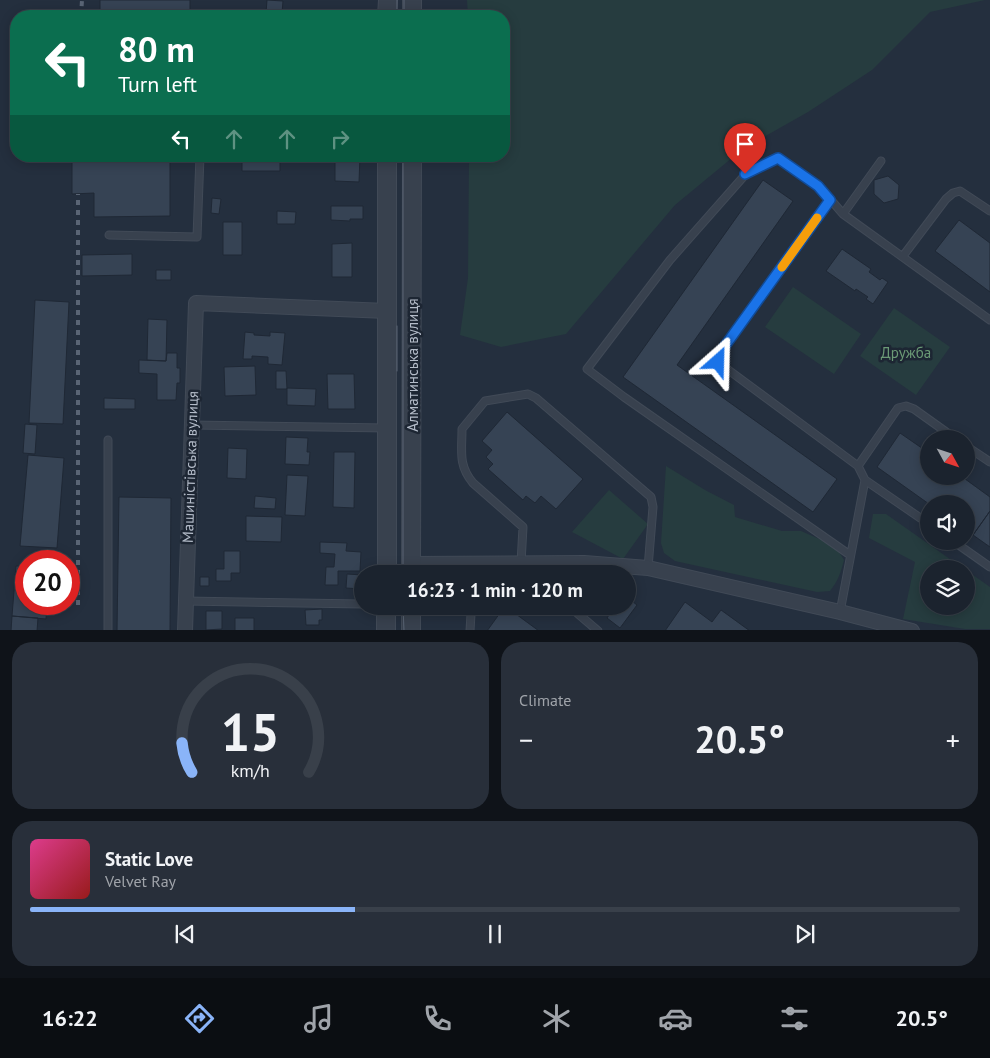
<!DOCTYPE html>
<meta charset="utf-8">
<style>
body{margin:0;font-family:"PT Sans",sans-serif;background:#282f3a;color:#f1f3f6;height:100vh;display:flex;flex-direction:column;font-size:19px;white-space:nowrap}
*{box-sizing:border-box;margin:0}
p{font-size:16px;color:#a0a4aa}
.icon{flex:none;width:28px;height:28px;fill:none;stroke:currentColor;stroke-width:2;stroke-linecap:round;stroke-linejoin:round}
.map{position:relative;height:630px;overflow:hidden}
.sheet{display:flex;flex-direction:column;gap:12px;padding:12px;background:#0f1319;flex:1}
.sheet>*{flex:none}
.top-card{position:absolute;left:10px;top:10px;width:500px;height:152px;border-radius:20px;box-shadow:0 2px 12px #0003,0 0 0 1px #39404a;background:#0b6e4f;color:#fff;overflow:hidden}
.needle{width:32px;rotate:130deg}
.buttons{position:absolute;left:920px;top:430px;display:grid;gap:10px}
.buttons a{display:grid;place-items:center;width:55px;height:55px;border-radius:50%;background:#1b232e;box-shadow:0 2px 12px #0003,0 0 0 1px #39404a;font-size:25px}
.speed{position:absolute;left:15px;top:550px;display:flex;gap:10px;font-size:25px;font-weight:700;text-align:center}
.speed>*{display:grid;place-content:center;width:65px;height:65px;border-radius:50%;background:#1b232e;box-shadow:0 2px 12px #0003,0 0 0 1px #39404a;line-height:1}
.speed .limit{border:8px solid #d22;background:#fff;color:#111}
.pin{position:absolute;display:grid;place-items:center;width:42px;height:42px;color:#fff;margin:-51px -21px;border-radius:50% 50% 50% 0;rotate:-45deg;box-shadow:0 0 5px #0007}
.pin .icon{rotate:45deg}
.me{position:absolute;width:55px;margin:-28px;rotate:25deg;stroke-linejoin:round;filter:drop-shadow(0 0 4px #0008)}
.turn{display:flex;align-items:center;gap:18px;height:105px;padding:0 25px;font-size:22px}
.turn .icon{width:65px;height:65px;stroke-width:2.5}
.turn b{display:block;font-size:35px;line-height:42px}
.lanes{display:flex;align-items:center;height:48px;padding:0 25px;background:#0003;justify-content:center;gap:25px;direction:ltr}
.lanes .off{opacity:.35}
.big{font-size:38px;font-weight:800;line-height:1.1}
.sheet .card{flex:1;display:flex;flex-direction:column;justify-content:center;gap:8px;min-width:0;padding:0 18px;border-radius:20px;background:#282f3a}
.sheet .dial{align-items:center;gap:0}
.dial svg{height:130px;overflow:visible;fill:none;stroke:#39404a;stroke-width:7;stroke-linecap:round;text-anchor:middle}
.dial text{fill:#f1f3f6;stroke:none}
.song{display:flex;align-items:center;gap:15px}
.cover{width:60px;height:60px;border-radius:8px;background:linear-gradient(135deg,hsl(330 70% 55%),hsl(0 70% 35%))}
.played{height:5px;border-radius:2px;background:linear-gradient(90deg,#8ab4f8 35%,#39404a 35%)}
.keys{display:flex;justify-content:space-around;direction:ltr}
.heat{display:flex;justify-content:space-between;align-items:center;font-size:28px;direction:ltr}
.sheet .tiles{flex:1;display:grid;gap:12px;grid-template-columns:1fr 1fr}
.card:last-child{grid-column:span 2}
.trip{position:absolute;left:354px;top:565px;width:282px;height:50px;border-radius:25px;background:#1b232e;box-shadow:0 2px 12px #0003,0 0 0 1px #39404a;font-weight:800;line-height:50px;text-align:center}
.menu{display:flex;height:80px;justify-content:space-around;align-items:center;background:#0b0e12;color:#a0a4aa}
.menu .icon{width:35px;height:35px}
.menu .selected{color:#8ab4f8}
.menu b{font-size:22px;color:#f1f3f6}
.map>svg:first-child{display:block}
.green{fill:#263c3f}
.building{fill:#364354;stroke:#1f2835}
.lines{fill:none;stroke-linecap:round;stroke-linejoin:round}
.service-casing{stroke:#414a57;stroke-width:9}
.minor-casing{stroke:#414a57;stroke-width:16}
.tertiary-casing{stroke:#414a57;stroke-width:20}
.service{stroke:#38414e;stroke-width:7}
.minor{stroke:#38414e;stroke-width:14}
.tertiary{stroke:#38414e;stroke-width:18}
.tram{stroke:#5a6575;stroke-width:1}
.rail{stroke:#5a6575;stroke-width:4;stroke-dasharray:5 5;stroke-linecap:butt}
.route-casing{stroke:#114b97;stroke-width:12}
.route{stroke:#1a73e8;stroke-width:9}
.slow{stroke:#f59e0b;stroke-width:9}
.labels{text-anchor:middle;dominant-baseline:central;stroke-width:5;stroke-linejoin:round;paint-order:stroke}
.park-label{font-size:15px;fill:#6b9a76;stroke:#1d2633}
.street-label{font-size:15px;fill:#b4bcc9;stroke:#1d2633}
</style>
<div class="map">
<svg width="990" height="631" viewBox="0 0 990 631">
<rect width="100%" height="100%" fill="#242f3e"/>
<path class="green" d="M467,0H985L930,12L872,70L808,112L744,148L675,205L566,334L501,347L460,335L468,278L469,156H504V16H468Z
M793,287L861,334L834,374L765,327Z
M894,308L950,347L916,395L860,356Z
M666,466L705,490L734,505L735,517L782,531H801L826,542L839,552L844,560C841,572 838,581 830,591L817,592L675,561L664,553L661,543Z
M609,490L648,524L623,559L572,532Z
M873,514H886L964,569H929V606H966V570L990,587V629H965L903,619L915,562L869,538Z"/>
<path class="building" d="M100,0H190V16H100Z
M267,0L283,1L282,13H266Z
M72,156H170V216L94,217V193L72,194Z
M335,156H360L359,182L335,181Z
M242,160H280V171H242Z
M888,176L899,185L898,199L884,203L874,194V180Z
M763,180L793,201L677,365L837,479L813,512L623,377Z
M212,198L221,199L219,214L211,213Z
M331,206H363V219H350V221L331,220Z
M277,211L296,212L295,224H277Z
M959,220L990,243V292L935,251Z
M223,222H242V255H223Z
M352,243V277H332V244Z
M842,249L871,269L869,272L880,280L882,278L888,282L873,304L866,299L868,297L856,289L855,291L826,271Z
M132,254V275L82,276V255Z
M156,270H171V280H156Z
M35,300L69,302L63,424L29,423Z
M148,319L167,320L166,361L147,360Z
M245,332L254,333V335L270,336V332L285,333L282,365L268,364V357L252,356V359H243Z
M167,353H177V368H180V383H177L176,400H157V374L139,373V360L166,361Z
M255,366L256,395L225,396L224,367Z
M276,371H286L287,389H276Z
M327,374H354L355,409H328Z
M287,388L316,389L315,406L287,405Z
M104,398L135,399V409H104Z
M507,412L583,479L556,509L541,496L535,503L526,496L523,500L488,469L493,464L486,457L492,450L482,441Z
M25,424L37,425L35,454L23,453Z
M900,433L929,453V476H961L990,497V511L973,535L966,530V504H929L877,467Z
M286,437L308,438L307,452H310L309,465L285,464Z
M228,448L247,449L246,479L227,478Z
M334,452H355L354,508L333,507Z
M28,455L64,458L57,548L20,546Z
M287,475L308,476L305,516L285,515Z
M255,496L276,498L275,509L254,508Z
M119,497L171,498L170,631H117Z
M990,511V547L973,535Z
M246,516L282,517L281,542L246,541Z
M320,542L347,543L346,551L361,552L360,571H338V585H325L326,567H334L335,554L320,553Z
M224,551H240V573H231V581H216V569H224Z
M16,566H26V604H47L46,619L12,616Z
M347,574L362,575V589L346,588Z
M200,577H209V586H200Z
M628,598L637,605L620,628L607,618L615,606H628Z
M685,602L712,622L721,610L750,631H665Z
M505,606L539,631H487Z
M322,609V620H319V625H306L305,610Z
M206,611H222V629L206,630Z
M12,616L38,618L37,631H11Z
M235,618H254V631H235Z"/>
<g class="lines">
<g class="service-casing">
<path id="service" d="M830,200L718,357L719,362L723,366L858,466
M843,214L881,161
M109,235L197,237L200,156
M903,256L946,199L953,193L960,191L990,211
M192,425L387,428
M108,440V631
M966,446L990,462
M865,480L929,524
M953,541L990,567
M850,555L624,397L587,369L670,260L745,175L778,158L819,186L843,214L990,320
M521,563L523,527L473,483C458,465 462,451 462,429L485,401L528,394L536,398L651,497L653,507L648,568
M186,601L362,604
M569,606L598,631
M840,612L865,480L858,466L898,408L906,406L914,409L956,439
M470,631L471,614L476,606"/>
</g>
<g class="minor-casing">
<path id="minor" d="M411,564L584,563L648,568L840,612L912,631
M185,631L196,303L387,311"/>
</g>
<g class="tertiary-casing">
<path id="tertiary" d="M387,16L388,0
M412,16V0
M387,574V156
M411,574L412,156
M411,606V631
M386,631V606"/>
</g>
<use href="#service" class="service"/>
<use href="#minor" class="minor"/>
<use href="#tertiary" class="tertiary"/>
<path class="tram" d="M397,16V0
M404,16V0
M397,326V371
M403,574V156
M403,606L404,631"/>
<path class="rail" d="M81,16L82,0
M78,605V194"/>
</g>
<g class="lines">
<g class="route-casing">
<path id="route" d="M718,362V357L722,350L830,200L818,186L778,158L745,174"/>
</g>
<use href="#route" class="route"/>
<path class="slow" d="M782,267L817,218"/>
</g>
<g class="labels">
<g class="park-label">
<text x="906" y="352">Дружба</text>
</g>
<g class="street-label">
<text transform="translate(412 365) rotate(-90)">Алматинська вулиця</text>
<text transform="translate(190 467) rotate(-88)">Машиністівська вулиця</text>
</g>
</g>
</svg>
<div class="buttons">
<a><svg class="needle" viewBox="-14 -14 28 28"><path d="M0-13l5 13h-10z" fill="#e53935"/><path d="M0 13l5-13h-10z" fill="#a0a4aa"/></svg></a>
<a><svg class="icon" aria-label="sound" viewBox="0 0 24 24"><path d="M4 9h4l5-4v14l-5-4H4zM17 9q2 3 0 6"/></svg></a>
<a><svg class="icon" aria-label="layers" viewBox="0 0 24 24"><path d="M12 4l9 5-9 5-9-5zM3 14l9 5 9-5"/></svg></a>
</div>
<div class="speed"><div class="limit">20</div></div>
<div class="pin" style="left:745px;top:174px;background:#d93025"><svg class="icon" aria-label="arrive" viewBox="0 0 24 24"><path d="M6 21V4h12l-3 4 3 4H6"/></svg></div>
<svg class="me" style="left:718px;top:362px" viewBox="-20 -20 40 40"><path d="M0-17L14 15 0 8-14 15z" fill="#1a73e8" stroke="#fff" stroke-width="4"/></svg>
<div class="trip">16:23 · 1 min · 120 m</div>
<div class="top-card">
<div class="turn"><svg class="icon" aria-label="left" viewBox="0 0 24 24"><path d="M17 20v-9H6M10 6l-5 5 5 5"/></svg><div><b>80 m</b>Turn left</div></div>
<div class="lanes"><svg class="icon" aria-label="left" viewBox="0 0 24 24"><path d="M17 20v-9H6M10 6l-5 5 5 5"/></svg><svg class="icon off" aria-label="ahead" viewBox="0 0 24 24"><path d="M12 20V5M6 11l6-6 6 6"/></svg><svg class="icon off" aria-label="ahead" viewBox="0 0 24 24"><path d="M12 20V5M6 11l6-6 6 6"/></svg><svg class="icon off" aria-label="right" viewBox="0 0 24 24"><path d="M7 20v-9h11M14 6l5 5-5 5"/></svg></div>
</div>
</div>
<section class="sheet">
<div class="tiles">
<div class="card dial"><svg viewBox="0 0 100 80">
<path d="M14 69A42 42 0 1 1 86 69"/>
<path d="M14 69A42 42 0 0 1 8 51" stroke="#8ab4f8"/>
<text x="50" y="56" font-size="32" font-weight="700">15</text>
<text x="50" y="72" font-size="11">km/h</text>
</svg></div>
<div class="card"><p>Climate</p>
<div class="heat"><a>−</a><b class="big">20.5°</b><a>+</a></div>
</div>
<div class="card">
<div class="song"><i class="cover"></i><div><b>Static Love</b><p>Velvet Ray</p></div></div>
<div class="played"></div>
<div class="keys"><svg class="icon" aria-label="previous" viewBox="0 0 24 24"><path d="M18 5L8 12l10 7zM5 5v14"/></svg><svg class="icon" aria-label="pause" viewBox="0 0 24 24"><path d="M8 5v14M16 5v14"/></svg><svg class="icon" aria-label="next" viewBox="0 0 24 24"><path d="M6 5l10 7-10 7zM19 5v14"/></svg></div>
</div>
</div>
</section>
<nav class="menu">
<b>16:22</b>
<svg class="icon selected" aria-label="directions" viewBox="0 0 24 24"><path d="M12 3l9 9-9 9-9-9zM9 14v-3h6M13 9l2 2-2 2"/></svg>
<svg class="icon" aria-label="music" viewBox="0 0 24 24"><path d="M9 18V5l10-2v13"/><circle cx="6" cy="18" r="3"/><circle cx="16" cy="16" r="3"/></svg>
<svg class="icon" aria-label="phone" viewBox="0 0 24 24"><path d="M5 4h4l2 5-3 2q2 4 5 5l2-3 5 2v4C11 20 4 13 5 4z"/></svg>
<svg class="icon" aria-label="climate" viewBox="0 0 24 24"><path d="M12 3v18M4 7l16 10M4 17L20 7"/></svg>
<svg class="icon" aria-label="car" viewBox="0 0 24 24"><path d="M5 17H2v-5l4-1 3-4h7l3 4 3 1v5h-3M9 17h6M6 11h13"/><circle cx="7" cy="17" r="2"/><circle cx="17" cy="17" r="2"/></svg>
<svg class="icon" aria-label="filters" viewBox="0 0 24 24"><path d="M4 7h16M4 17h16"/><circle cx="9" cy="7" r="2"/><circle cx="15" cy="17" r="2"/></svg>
<b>20.5°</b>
</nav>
